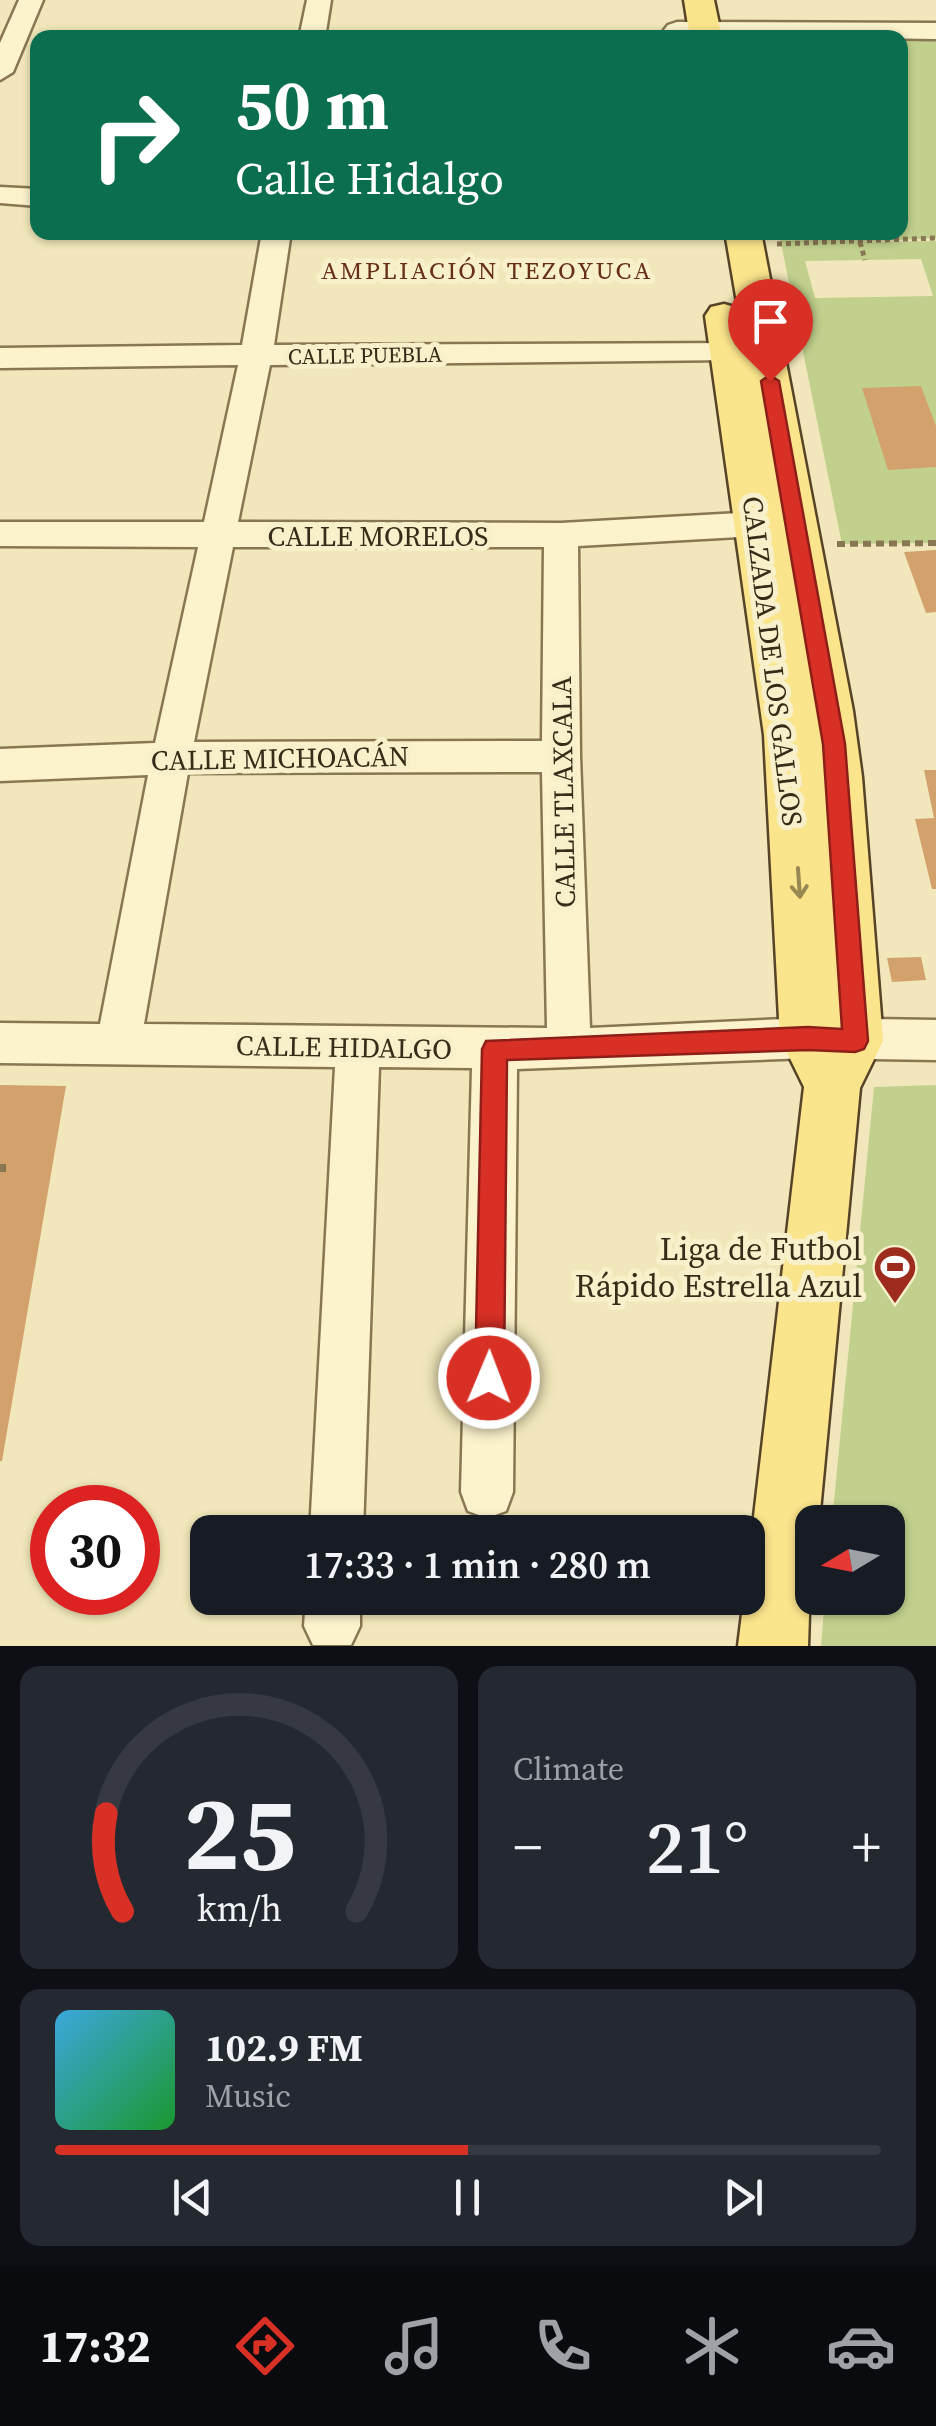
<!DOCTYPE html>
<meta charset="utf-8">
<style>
body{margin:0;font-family:"Source Serif 4",serif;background:#242831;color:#f1f3f6;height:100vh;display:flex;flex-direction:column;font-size:38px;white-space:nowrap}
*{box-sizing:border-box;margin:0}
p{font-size:32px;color:#9ea1a6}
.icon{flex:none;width:55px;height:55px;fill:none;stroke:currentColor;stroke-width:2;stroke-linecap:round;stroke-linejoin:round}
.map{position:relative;height:1646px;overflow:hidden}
.panel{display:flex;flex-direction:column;gap:20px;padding:20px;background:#0d0f14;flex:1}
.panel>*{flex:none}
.hud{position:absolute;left:30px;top:30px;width:878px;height:210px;border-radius:20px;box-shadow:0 2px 8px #0004;background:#0b6e4f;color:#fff;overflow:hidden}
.needle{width:65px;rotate:260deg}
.fabs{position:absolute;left:795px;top:1505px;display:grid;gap:20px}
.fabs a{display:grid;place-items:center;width:110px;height:110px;border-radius:20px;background:#171b24;box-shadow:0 2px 8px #0004;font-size:50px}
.speed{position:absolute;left:30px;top:1485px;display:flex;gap:20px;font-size:50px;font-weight:700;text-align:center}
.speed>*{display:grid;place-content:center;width:130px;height:130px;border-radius:50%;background:#171b24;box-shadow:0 2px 8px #0004;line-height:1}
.speed .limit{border:15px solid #d22;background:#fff;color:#111}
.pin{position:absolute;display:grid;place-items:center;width:85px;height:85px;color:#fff;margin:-102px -42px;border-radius:50% 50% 50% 0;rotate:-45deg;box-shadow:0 0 10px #0007}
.pin .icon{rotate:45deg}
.me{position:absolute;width:110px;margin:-55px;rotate:1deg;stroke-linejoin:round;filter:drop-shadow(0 0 8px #0008)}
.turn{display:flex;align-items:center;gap:35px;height:210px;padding:0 40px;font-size:45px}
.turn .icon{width:130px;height:130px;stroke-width:2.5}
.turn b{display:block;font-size:70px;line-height:85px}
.big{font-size:75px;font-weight:600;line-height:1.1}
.panel .widget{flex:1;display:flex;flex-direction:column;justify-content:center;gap:15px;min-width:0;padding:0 35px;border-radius:20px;background:#242831}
.panel .dial{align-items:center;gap:0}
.dial svg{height:260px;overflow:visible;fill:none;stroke:#363941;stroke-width:7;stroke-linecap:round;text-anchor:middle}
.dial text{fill:#f1f3f6;stroke:none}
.song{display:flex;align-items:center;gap:30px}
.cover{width:120px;height:120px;border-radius:15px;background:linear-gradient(135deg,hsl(200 70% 55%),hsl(130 70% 35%))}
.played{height:10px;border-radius:5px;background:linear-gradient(90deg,#d93025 50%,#363941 50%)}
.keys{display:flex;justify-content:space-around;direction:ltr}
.heat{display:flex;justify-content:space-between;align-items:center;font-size:55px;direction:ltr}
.panel .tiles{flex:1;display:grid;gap:20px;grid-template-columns:1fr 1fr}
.widget:last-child{grid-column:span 2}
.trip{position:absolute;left:190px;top:1515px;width:575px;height:100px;border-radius:20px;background:#171b24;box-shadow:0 2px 8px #0004;font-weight:600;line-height:100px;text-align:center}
.dock{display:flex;height:160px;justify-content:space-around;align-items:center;background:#090b0e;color:#9ea1a6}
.dock .icon{width:70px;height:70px}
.dock .on{color:#d93025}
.dock b{font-size:45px;color:#f1f3f6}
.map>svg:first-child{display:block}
.green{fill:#c1d08d;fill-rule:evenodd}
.building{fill:#d3a26c}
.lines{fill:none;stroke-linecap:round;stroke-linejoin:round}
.minor-casing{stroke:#897653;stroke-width:5}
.major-casing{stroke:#564328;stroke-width:5}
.path-far2{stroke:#897653;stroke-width:5;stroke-dasharray:5 4;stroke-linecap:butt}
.path-far1{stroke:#897653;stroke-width:6;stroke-dasharray:8 5;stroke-linecap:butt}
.path{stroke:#897653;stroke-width:8;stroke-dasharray:9 6;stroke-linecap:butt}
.minor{fill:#fcf3cd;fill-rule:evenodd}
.major{fill:#fae48c;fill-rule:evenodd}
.oneway{stroke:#988852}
.route{fill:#d93025;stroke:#8d1f18;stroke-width:2.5}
.labels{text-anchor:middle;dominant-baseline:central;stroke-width:10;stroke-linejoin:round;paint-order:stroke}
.far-street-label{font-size:22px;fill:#372b19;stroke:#f8f0ca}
.far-neighbourhood-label{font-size:25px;letter-spacing:2.5px;fill:#672f15;stroke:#f8f0ca}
.street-label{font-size:28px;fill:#372b19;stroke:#f8f0ca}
.near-poi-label{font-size:32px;fill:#372b19;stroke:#f8f0ca;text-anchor:end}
</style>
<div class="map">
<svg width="936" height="1646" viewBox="0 0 936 1646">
<rect width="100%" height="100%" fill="#f1e7ba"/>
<path class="green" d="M900,40L936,41V238L860,242L936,241V543L842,544L779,233L900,232ZM921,259L933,296L815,298L805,261Z
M936,1085V1646H821L825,1598H888V1522H832L874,1087Z"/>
<path class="building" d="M921,386L936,426V467L888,470L862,388Z
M936,550V612L926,613L904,552Z
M924,770H936V889H932L915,819L934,818Z
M921,957L926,980L892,982L887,958Z
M0,1085L66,1086L2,1461H0Z"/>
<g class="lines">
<g class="minor-casing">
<path id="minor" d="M19,0H43L13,72L0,80V43Z
M307,0H331L325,38H299Z
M677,22L936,23V39L668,35L664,30L668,25Z
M0,187L38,189V206L0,203Z
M262,232H291L274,345L741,343L746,350L741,357L730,360L270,365L238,522L561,523L757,512L769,515L774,524L769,533L757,536L578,546L580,756L590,1028L808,1018L936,1020V1060L808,1058L517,1069L513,1492L506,1511L487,1518L468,1511L461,1492L472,1068L379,1067L363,1532H310L335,1067L0,1063V1023L100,1024L148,775L0,781V749L155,743L198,547L0,546V522H204L238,365L0,368V348L242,345ZM233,547H544L542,741L194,742ZM542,772L547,1028L144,1024L188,773Z
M306,1598H360V1626L351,1645H313L304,1626Z"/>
</g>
<g class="major-casing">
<path id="major" d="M684,0H714L722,38H690Z
M725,232H761L853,711L862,777L883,1041L860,1088L819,1522H812L808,1646H738L744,1598H748V1568L804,1087L780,1038L764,735L705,316L711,307L724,304L738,308Z"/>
</g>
<path class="path-far2" d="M860,242L865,260
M777,244L936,238"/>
<path class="path-far1" d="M837,544L936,543"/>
<path class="path" d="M0,1168H6"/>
<use href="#minor" class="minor"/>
<use href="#major" class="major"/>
</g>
<defs><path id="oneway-shaft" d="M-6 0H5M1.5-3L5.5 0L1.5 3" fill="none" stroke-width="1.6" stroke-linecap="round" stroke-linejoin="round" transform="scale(2.5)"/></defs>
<use class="oneway" href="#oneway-shaft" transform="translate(799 883) rotate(86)"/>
<path class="route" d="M770,375L779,381L845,744L868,1041L864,1049L855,1052L808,1050L507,1060L504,1378L499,1388L489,1392L479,1388L475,1378L482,1049L486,1041L808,1027L842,1029L823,744L761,381Z"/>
<defs>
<g id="stadium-pin" transform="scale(2.25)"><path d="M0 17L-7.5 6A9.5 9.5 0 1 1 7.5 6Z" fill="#9d2b1e" stroke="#f8f0ca"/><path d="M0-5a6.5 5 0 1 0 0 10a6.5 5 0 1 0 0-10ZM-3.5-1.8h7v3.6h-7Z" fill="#fff"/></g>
</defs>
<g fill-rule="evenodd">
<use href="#stadium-pin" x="895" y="1267"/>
</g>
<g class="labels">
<g class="far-street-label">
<text transform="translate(365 355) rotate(-1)">CALLE PUEBLA</text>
</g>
<g class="far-neighbourhood-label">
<text x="487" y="270">AMPLIACIÓN TEZOYUCA</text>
</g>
<g class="street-label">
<text x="378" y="536">CALLE MORELOS</text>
<text transform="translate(773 661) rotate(83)">CALZADA DE LOS GALLOS</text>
<text transform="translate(280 758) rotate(-1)">CALLE MICHOACÁN</text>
<text transform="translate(563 792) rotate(-91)">CALLE TLAXCALA</text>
<text transform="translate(344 1047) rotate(1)">CALLE HIDALGO</text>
</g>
<g class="near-poi-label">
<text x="862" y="1249">Liga de Futbol<tspan x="862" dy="37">Rápido Estrella Azul</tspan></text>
</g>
</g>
</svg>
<div class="fabs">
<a><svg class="needle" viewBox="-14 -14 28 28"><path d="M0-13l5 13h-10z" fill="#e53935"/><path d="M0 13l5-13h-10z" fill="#9ea1a6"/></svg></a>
</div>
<div class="speed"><div class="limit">30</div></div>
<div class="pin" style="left:770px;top:381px;background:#d93025"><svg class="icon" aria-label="arrive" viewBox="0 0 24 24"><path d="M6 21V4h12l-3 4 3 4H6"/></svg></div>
<svg class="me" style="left:489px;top:1378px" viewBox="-20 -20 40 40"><circle r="17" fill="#d93025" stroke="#fff" stroke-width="3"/><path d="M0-11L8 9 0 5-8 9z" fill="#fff"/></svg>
<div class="trip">17:33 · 1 min · 280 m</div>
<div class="hud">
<div class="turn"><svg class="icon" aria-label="right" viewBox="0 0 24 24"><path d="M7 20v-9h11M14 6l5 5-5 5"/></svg><div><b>50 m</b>Calle Hidalgo</div></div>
</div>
</div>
<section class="panel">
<div class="tiles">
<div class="widget dial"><svg viewBox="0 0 100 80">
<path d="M14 69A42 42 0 1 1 86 69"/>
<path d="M14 69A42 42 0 0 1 9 39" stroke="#d93025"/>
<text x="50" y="56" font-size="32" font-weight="700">25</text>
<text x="50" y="72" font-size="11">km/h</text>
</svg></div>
<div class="widget"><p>Climate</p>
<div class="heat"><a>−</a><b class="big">21°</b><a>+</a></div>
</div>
<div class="widget">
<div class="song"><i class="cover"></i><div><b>102.9 FM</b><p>Music</p></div></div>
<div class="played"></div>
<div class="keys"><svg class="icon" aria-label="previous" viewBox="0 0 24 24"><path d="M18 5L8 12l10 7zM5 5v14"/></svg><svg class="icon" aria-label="pause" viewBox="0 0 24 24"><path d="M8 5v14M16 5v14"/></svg><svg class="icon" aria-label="next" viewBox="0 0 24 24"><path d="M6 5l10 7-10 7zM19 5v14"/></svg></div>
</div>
</div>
</section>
<nav class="dock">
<b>17:32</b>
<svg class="icon on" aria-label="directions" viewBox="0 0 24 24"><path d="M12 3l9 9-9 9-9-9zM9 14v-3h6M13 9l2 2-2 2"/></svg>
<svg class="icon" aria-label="music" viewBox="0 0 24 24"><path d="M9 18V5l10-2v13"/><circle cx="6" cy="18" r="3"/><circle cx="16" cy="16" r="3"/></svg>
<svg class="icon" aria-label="phone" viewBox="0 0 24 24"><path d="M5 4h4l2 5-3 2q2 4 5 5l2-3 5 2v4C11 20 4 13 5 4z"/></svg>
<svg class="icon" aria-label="climate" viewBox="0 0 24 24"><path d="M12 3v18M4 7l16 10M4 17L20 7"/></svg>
<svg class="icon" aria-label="car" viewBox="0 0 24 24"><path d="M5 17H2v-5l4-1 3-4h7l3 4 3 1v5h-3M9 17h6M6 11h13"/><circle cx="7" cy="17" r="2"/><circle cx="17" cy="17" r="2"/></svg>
</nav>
